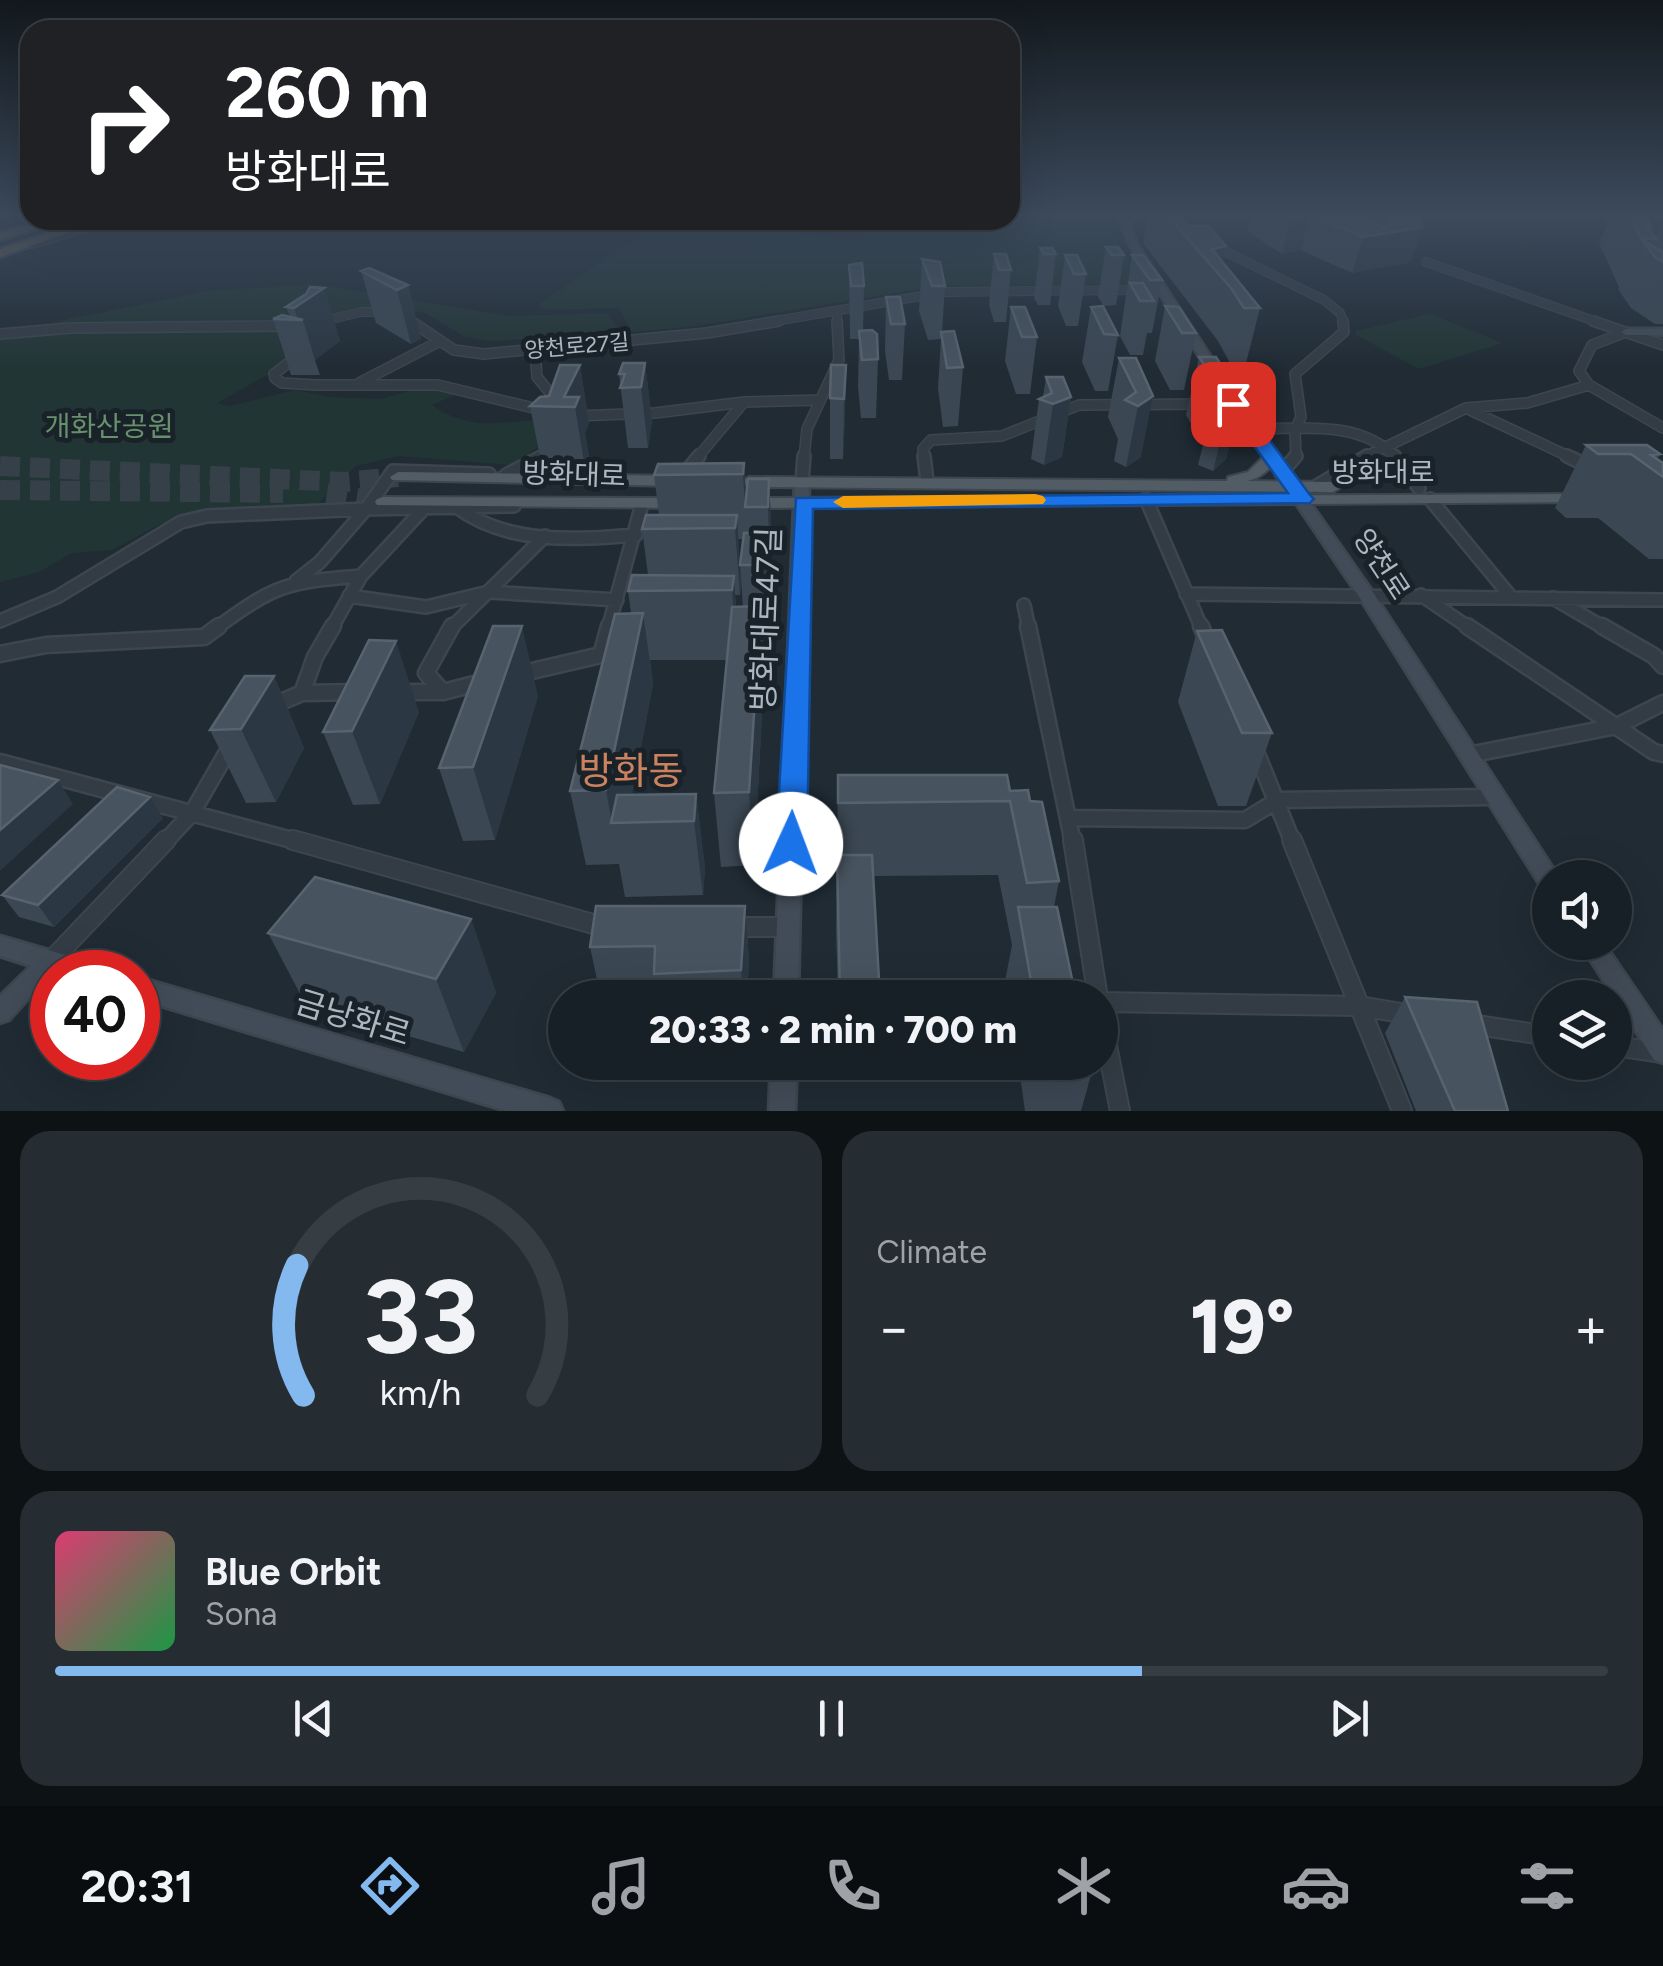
<!DOCTYPE html>
<meta charset="utf-8">
<style>
body{margin:0;font-family:Figtree,"Noto Sans KR",sans-serif;background:#252d33;color:#f1f3f6;height:100vh;display:flex;flex-direction:column;font-size:38px;white-space:nowrap}
*{box-sizing:border-box;margin:0}
p{font-size:32px;color:#9fa3a7}
.icon{flex:none;width:55px;height:55px;fill:none;stroke:currentColor;stroke-width:2;stroke-linecap:round;stroke-linejoin:round}
.map{position:relative;height:1111px;overflow:hidden}
.sheet{display:flex;flex-direction:column;gap:20px;padding:20px;background:#0d1215;flex:1}
.sheet>*{flex:none}
.hud{position:absolute;left:20px;top:20px;width:1000px;height:210px;border-radius:30px;box-shadow:0 10px 40px #0002,0 0 0 2px #363e44;background:#202124;color:#fff;overflow:hidden}
.buttons{position:absolute;left:1532px;top:860px;display:grid;gap:20px}
.buttons a{display:grid;place-items:center;width:100px;height:100px;border-radius:50%;background:#182027;box-shadow:0 10px 40px #0002,0 0 0 2px #363e44;font-size:50px}
.speed{position:absolute;left:30px;top:950px;display:flex;gap:20px;font-size:50px;font-weight:700;text-align:center}
.speed>*{display:grid;place-content:center;width:130px;height:130px;border-radius:50%;background:#182027;box-shadow:0 10px 40px #0002,0 0 0 2px #363e44;line-height:1}
.speed .limit{border:15px solid #d22;background:#fff;color:#111}
.pin{position:absolute;display:grid;place-items:center;width:85px;height:85px;color:#fff;margin:-42px;border-radius:20px;box-shadow:0 5px 15px #0006}
.me{position:absolute;width:110px;margin:-55px;rotate:2deg;stroke-linejoin:round;filter:drop-shadow(0 0 8px #0008)}
.turn{display:flex;align-items:center;gap:35px;height:210px;padding:0 40px;font-size:45px}
.turn .icon{width:130px;height:130px;stroke-width:2.5}
.turn b{display:block;font-size:70px;line-height:85px}
.big{font-size:75px;font-weight:800;line-height:1.1}
.sheet .widget{flex:1;display:flex;flex-direction:column;justify-content:center;gap:15px;min-width:0;padding:0 35px;border-radius:30px;background:#252d33}
.sheet .dial{align-items:center;gap:0}
.dial svg{height:260px;overflow:visible;fill:none;stroke:#363e44;stroke-width:7;stroke-linecap:round;text-anchor:middle}
.dial text{fill:#f1f3f6;stroke:none}
.song{display:flex;align-items:center;gap:30px}
.cover{width:120px;height:120px;border-radius:15px;background:linear-gradient(135deg,hsl(340 70% 55%),hsl(140 70% 35%))}
.played{height:10px;border-radius:5px;background:linear-gradient(90deg,#84b9f0 70%,#363e44 70%)}
.keys{display:flex;justify-content:space-around;direction:ltr}
.heat{display:flex;justify-content:space-between;align-items:center;font-size:55px;direction:ltr}
.sheet .tiles{flex:1;display:grid;gap:20px;grid-template-columns:1fr 1fr}
.widget:last-child{grid-column:span 2}
.trip{position:absolute;left:548px;top:980px;width:570px;height:100px;border-radius:50px;background:#182027;box-shadow:0 10px 40px #0002,0 0 0 2px #363e44;font-weight:800;line-height:100px;text-align:center}
.tabs{display:flex;height:160px;justify-content:space-around;align-items:center;background:#0a0d10;color:#9fa3a7}
.tabs .icon{width:70px;height:70px}
.tabs .current{color:#84b9f0}
.tabs b{font-size:45px;color:#f1f3f6}
.map>svg:first-child{display:block}
.green{fill:#223535}
.lines{fill:none;stroke-linecap:round;stroke-linejoin:round}
.highway-tunnel{stroke:#354049;stroke-width:20;stroke-dasharray:20 10;stroke-linecap:butt}
.street-far4-casing{stroke:#3d454e;stroke-width:10}
.street-far3-casing{stroke:#3d454e;stroke-width:12}
.street-far2-casing{stroke:#3d454e;stroke-width:16}
.street-far1-casing{stroke:#3d454e;stroke-width:19}
.street-casing{stroke:#3d454e;stroke-width:22}
.secondary-casing{stroke:#3d454e;stroke-width:5}
.primary-casing{stroke:#3d454e;stroke-width:4}
.highway-casing{stroke:#3e474f;stroke-width:5}
.street-far4{stroke:#333c45;stroke-width:8}
.street-far3{stroke:#333c45;stroke-width:9}
.street-far2{stroke:#333c45;stroke-width:11}
.street-far1{stroke:#333c45;stroke-width:14}
.street{stroke:#333c45;stroke-width:18}
.secondary{fill:#424c58;fill-rule:evenodd}
.primary{fill:#515c65;fill-rule:evenodd}
.highway{fill:#6a5e51;fill-rule:evenodd}
.wall{fill:#3b4753;fill-rule:evenodd}
.shaded-wall{fill:#2b3742}
.building{fill:#47535f;stroke:#57636f;stroke-width:2.5}
.route{fill:#1a73e8;stroke:#114b97;stroke-width:2.5}
.slow{fill:#f59e0b}
.labels{text-anchor:middle;dominant-baseline:central;stroke-width:10;stroke-linejoin:round;paint-order:stroke}
.far-street-label{font-size:22px;fill:#adb7c2;stroke:#192129}
.park-label{font-size:28px;fill:#67906c;stroke:#192129}
.street-label{font-size:28px;fill:#adb7c2;stroke:#192129}
.near-street-label{font-size:32px;fill:#adb7c2;stroke:#192129}
.near-quarter-label{font-size:38px;fill:#cb825f;stroke:#192129}
</style>
<div class="map">
<svg width="1663" height="1111" viewBox="0 0 1663 1111">
<rect width="100%" height="100%" fill="#202b34"/>
<path class="green" d="M1010,214H1103L1142,284L937,286L690,327L632,332L619,308L545,310L538,305L664,220H812L797,235L861,240L882,220H1010Z
M315,284L508,316L607,313L622,333L492,341L465,337L425,313L394,306L311,330L310,342L267,375L217,403L230,406L295,390L331,397L381,399L423,387L459,393L432,405C466,429 493,424 534,420L547,441L511,465L398,456L356,466L314,509L188,515L159,525L112,550L72,553L39,572L0,582V333L208,291Z
M1430,314L1503,343L1419,369L1356,335V331Z"/>
<g class="lines">
<path class="highway-tunnel" d="M0,466L344,482L398,477
M0,490L283,493
M327,493L383,502"/>
<g class="street-far4-casing">
<path id="street-far4" d="M1625,214L1663,234
M1121,216H1161
M33,244L110,220
M1214,246L1324,300L1340,313L1344,323
M1426,262L1600,323
M837,311V323
M406,317L415,323
M319,322L361,312H384
M764,323L945,292L1137,290"/>
</g>
<g class="street-far3-casing">
<path id="street-far3" d="M411,321L454,350L484,354L707,333L779,321
M1593,321L1663,345
M319,322L325,321
M1626,332L1592,345L1579,371L1589,385L1663,428
M0,334L71,328L291,326
M535,350L537,377L560,405
M299,355L274,374L275,378L282,383L316,385H438L542,410
M359,383L440,341
M1470,410L1572,458
M574,416L655,413L744,402
M1250,429C1298,429 1361,419 1396,458
M540,458L550,451
M697,458L744,402L820,400
M804,458L807,429L839,360L837,321
M924,458L923,449L931,440L1002,436L1079,405L1204,404
M1296,458L1295,430L1301,417L1295,374L1344,332L1343,321
M1363,458L1466,408L1527,403L1589,385"/>
</g>
<g class="street-far2-casing">
<path id="street-far2" d="M924,456L927,481
M1394,456L1419,488
M1567,456L1588,466
M1281,473L1296,456
M489,474L393,471L366,509L514,506
M684,474L699,456
M506,475L543,456
M802,482L804,456
M1315,487L1367,456
M1146,499L1202,629
M1430,499L1511,597
M455,506C506,545 575,540 636,535
M296,581L320,562L366,509
M1186,594L1663,600
M1421,595L1471,629
M349,596L426,607L489,592L617,600
M1553,598L1606,629
M1024,605L1029,629
M0,621L57,597L181,522L207,516L366,509
M215,629C276,584 287,582 361,576
M331,629L361,576L427,505
M450,629L545,536
M608,629L642,504"/>
</g>
<g class="street-far1-casing">
<path id="street-far1" d="M1028,626L1073,843
M1201,626L1207,641
M1467,626L1654,752L1663,754
M1602,626L1654,656L1663,666
M0,654L46,645L204,637L219,626
M519,674L601,655L609,626
M401,692H443L482,682
M443,692L426,673L452,626
M302,693L315,657L333,626
M274,705L302,693L358,692
M1255,749L1293,843
M1468,755L1617,726L1663,703
M0,762L303,843
M1069,818L1245,820L1278,800L1493,797
M164,843L192,813L230,747"/>
</g>
<g class="street-casing">
<path id="street" d="M293,840L604,927
M1073,840L1098,998
M1292,840L1402,1111
M733,927H788
M50,962L166,840
M1100,1002L1359,1006L1407,1014
M1100,1010L1120,1111
M1470,1024L1550,1036
M1615,1046L1663,1053"/>
</g>
<g class="secondary-casing">
<path id="secondary" d="M1117,214H1125L1137,244L1222,374L1220,376H1212L1210,374L1129,244Z
M1663,329V335H1626L1621,332L1626,329Z
M1228,390L1232,391L1372,591L1558,876L1559,878H1550V891L1542,888L1358,595L1222,394Z
M802,478L809,482L798,998H774L795,482Z
M0,936L86,961L94,965L98,972H52L9,1020L0,1023V996L31,966L0,956Z
M1579,942H1603L1663,1030V1063L1654,1060Z
M138,977L550,1098L559,1102L563,1111H507L138,999Z
M771,1062H797L795,1111H769Z"/>
</g>
<g class="primary-casing">
<path id="primary" d="M1270,453L1275,455L1278,458C1269,470 1261,478 1247,481L1333,482L1341,487L1333,492L749,487L741,482L749,477L1227,481L1228,477L1248,472L1265,455Z
M398,472L678,476L686,481L678,486L392,480L390,477Z
M1583,494L1589,496L1591,499L1589,502L749,508L741,503L749,498Z
M383,497L678,498L686,503L678,508L377,505L375,502L377,499Z"/>
</g>
<g class="highway-casing">
<path id="highway" d="M47,220L58,222L0,240V233Z
M87,220H104L0,257V249Z"/>
</g>
<use href="#street-far4" class="street-far4"/>
<use href="#street-far3" class="street-far3"/>
<use href="#street-far2" class="street-far2"/>
<use href="#street-far1" class="street-far1"/>
<use href="#street" class="street"/>
<use href="#secondary" class="secondary"/>
<use href="#primary" class="primary"/>
<use href="#highway" class="highway"/>
</g>
<path class="wall" d="M1148,214H1178L1188,226L1226,246L1222,261L1260,308L1246,363H1230L1218,341L1143,243Z
M1251,214H1425L1411,262L1352,273L1301,250L1282,254L1247,231Z
M1606,214H1663V324H1655L1631,308L1618,289L1619,287L1599,243L1608,223L1603,221ZM1650,218L1662,224L1655,237L1650,231L1651,228L1648,222Z
M1106,247L1124,255L1116,305L1104,306L1098,297Z
M1040,248L1056,254L1050,305H1038L1034,298Z
M994,254L1011,270L1006,322H994L989,305Z
M1065,255L1086,274L1078,326H1066L1058,306Z
M1132,255L1162,280L1152,333H1147L1143,355H1130L1120,336Z
M922,259L945,286L942,332L963,367L958,426L943,427L938,388L941,339L928,340L919,311Z
M849,265L864,286L863,330L878,359L876,418H861L858,387L859,339H850Z
M361,271L408,285L421,339L411,344L376,323Z
M324,288L340,341L315,360L320,375H291L273,319L290,316L286,307Z
M886,297L905,324L902,380H889L885,351Z
M1165,306L1196,333L1184,390H1170L1155,361Z
M1011,307L1037,337L1030,394H1016L1005,361Z
M1091,307L1118,335L1108,391H1095L1082,362Z
M1199,357L1242,398L1226,459L1213,471L1198,465L1203,445L1186,415Z
M1119,358H1136L1141,457L1126,467L1114,461L1118,439L1108,417Z
M645,363L652,421L648,448H628L619,374Z
M580,365L589,423L585,433L589,457L585,468L542,467L530,406L549,396Z
M846,365L843,459H830V398Z
M1046,377L1071,397L1062,457L1044,465L1031,459L1039,399L1043,397Z
M1586,445L1660,454L1657,460L1663,463V559H1649L1598,518H1566L1555,508Z
M744,463L746,496L769,479L772,544L770,573H767L768,600L767,634H762L764,676L754,865L721,867L714,793L727,660H650L653,684L632,795L696,794L705,868L703,895L625,897L619,864L586,865L570,791L631,613L628,591L648,575L642,529L659,515L654,475ZM738,539H743L740,565L743,607H736L735,595H740L741,582Z
M1197,631L1272,733L1246,806H1218L1178,702Z
M274,676L304,748L276,802L246,803L210,730Z
M538,696L495,840L463,841L439,768Z
M419,712L380,804L353,805L323,732Z
M838,775L1010,791L1030,801L1059,881L1054,907L1076,998H1008L1005,981L1012,945L998,875L873,876L880,998H838L836,929Z
M163,818L54,927L19,917L2,895Z
M745,906L749,960L747,998H601L590,947Z
M471,919L496,993L464,1052L307,1007L268,933Z
M1405,997L1508,1111H1416L1385,1033Z
M840,1062H878L877,1081L840,1082Z
M1018,1062H1089L1091,1075L1081,1111H1025Z"/>
<path class="shaded-wall" d="M1310,215L1301,250L1282,254L1291,218Z
M1423,227L1411,262L1352,273L1363,237Z
M1226,246L1219,275L1212,249Z
M408,285L421,339L411,344L397,290Z
M324,288L340,341L315,360L303,320H298L294,308Z
M645,363L652,421L648,448L641,387Z
M580,365L589,423L585,433L589,457L585,468L575,407L564,397Z
M846,365L845,424L843,459L844,399Z
M1153,396L1141,457L1126,467L1138,406Z
M1071,397L1062,457L1044,465L1053,404Z
M1242,398L1226,459L1213,471L1228,410Z
M744,463L746,507H745L743,474Z
M769,479L772,544L770,573L768,507Z
M737,515L741,582L740,595L735,528Z
M765,532L768,600L767,634L763,565Z
M734,576L738,645L737,660L732,590Z
M761,606L764,676L754,865L749,792Z
M643,613L653,684L627,822L612,823L606,790Z
M522,626L538,696L495,840L473,767Z
M396,641L419,712L380,804L352,731Z
M274,676L304,748L276,802L241,729Z
M58,780L73,804L0,871V830Z
M696,794L705,868L703,895L694,821Z
M150,797L163,818L54,927L38,905Z
M745,906L749,960L747,998H744L741,970Z
M471,919L496,993L464,1052L436,979Z"/>
<path class="building" d="M1166,214H1178L1188,226H1208L1226,246L1212,249L1260,308H1244L1231,288Z
M1284,214H1357L1385,229L1391,219L1385,214H1414L1423,227L1363,237L1310,215L1291,218Z
M1629,214H1645L1651,228L1646,227L1657,239L1641,238Z
M1641,239L1663,252V262L1655,257Z
M1106,247H1118L1124,255H1112Z
M1040,248H1052L1056,254H1044Z
M994,254H1006L1011,270H999Z
M1065,255H1077L1086,274H1074Z
M1132,255H1143L1162,280H1150Z
M922,259L940,262L945,286H932Z
M862,263L864,286H851L849,265Z
M369,268L408,285L397,290L361,271Z
M1130,283H1143L1154,301H1140Z
M310,287L324,288L294,308L286,307L306,294Z
M886,297H900L905,324H891Z
M1103,306L1118,335L1104,334L1091,307Z
M1165,306L1179,307L1196,333H1182Z
M1011,307H1025L1037,337H1022Z
M282,315L303,320L273,319Z
M872,330L877,334L878,359L862,360L859,331Z
M954,331L963,367L947,368L941,332Z
M1199,357H1216L1242,398L1228,410L1213,404L1224,395Z
M1119,358H1136L1153,396L1138,406L1125,400L1136,392Z
M623,363H645L641,387L620,388L625,374H619Z
M560,365H580L564,397H579L575,407L530,406L540,397L549,396Z
M831,365H846L844,399L830,398Z
M1046,377H1063L1071,397L1053,404L1039,399L1052,393Z
M1586,445H1647L1660,454L1651,455L1663,463V477L1631,454H1598Z
M744,463L743,474L654,475L658,464Z
M748,479H769L768,507H745Z
M646,515H737L735,528L642,529Z
M765,532L763,565H740L744,533Z
M632,575L734,576L732,590L628,591Z
M761,606L749,792L714,793L732,607Z
M643,613L606,790L570,791L615,614Z
M493,626H522L473,767L439,768Z
M1222,630L1272,733H1242L1197,631Z
M369,640L396,641L352,731L323,732Z
M245,676H274L241,729L210,730Z
M0,765L58,780L0,830Z
M838,775H1007L1010,791L1028,790L1030,801L1042,802L1059,881L1027,883L1010,801L838,803Z
M117,787L150,797L38,905L2,895Z
M696,794L694,821L611,823L617,795Z
M837,855H872L880,998H840Z
M315,877L471,919L436,979L268,933Z
M596,906H745L741,970L654,974L655,946L590,947Z
M1018,907H1057L1076,998H1034Z
M1405,997L1477,1002L1508,1111H1455Z
M1044,1062H1089L1091,1075L1047,1076Z"/>
<linearGradient id="sky" x2="0" y2="1"><stop stop-color="#12181d"/><stop offset="0.58" stop-color="#3c4a5c"/><stop offset="1" stop-color="#3c4a5c" stop-opacity="0"/></linearGradient>
<rect width="1663" height="370" fill="url(#sky)"/>
<path class="route" d="M1233,398L1240,400L1310,495L1314,499L1310,503L813,509L807,844L802,853L791,857L780,853L776,844L796,498L1288,493L1224,404Z"/>
<path class="slow" d="M1035,494L1043,496L1046,500L1043,504L843,508L833,502L843,496Z"/>
<g class="labels">
<g class="far-street-label">
<text transform="translate(577 346) rotate(-5)">양천로27길</text>
</g>
<g class="park-label">
<text x="109" y="426">개화산공원</text>
</g>
<g class="street-label">
<text x="1383" y="472">방화대로</text>
<text transform="translate(574 474) rotate(2)">방화대로</text>
<text transform="translate(1382 564) rotate(57)">양천로</text>
</g>
<g class="near-street-label">
<text transform="translate(766 619) rotate(-88)">방화대로47길</text>
<text transform="translate(353 1018) rotate(17)">금낭화로</text>
</g>
<g class="near-quarter-label">
<text x="631" y="771">방화동</text>
</g>
</g>
</svg>
<div class="buttons">
<a><svg class="icon" aria-label="sound" viewBox="0 0 24 24"><path d="M4 9h4l5-4v14l-5-4H4zM17 9q2 3 0 6"/></svg></a>
<a><svg class="icon" aria-label="layers" viewBox="0 0 24 24"><path d="M12 4l9 5-9 5-9-5zM3 14l9 5 9-5"/></svg></a>
</div>
<div class="speed"><div class="limit">40</div></div>
<div class="pin" style="left:1233px;top:404px;background:#d93025"><svg class="icon" aria-label="arrive" viewBox="0 0 24 24"><path d="M6 21V4h12l-3 4 3 4H6"/></svg></div>
<svg class="me" style="left:791px;top:844px" viewBox="-20 -20 40 40"><circle r="19" fill="#fff"/><path d="M0-13L10 11 0 6-10 11z" fill="#1a73e8"/></svg>
<div class="trip">20:33 · 2 min · 700 m</div>
<div class="hud">
<div class="turn"><svg class="icon" aria-label="right" viewBox="0 0 24 24"><path d="M7 20v-9h11M14 6l5 5-5 5"/></svg><div><b>260 m</b>방화대로</div></div>
</div>
</div>
<section class="sheet">
<div class="tiles">
<div class="widget dial"><svg viewBox="0 0 100 80">
<path d="M14 69A42 42 0 1 1 86 69"/>
<path d="M14 69A42 42 0 0 1 12 29" stroke="#84b9f0"/>
<text x="50" y="56" font-size="32" font-weight="700">33</text>
<text x="50" y="72" font-size="11">km/h</text>
</svg></div>
<div class="widget"><p>Climate</p>
<div class="heat"><a>−</a><b class="big">19°</b><a>+</a></div>
</div>
<div class="widget">
<div class="song"><i class="cover"></i><div><b>Blue Orbit</b><p>Sona</p></div></div>
<div class="played"></div>
<div class="keys"><svg class="icon" aria-label="previous" viewBox="0 0 24 24"><path d="M18 5L8 12l10 7zM5 5v14"/></svg><svg class="icon" aria-label="pause" viewBox="0 0 24 24"><path d="M8 5v14M16 5v14"/></svg><svg class="icon" aria-label="next" viewBox="0 0 24 24"><path d="M6 5l10 7-10 7zM19 5v14"/></svg></div>
</div>
</div>
</section>
<nav class="tabs">
<b>20:31</b>
<svg class="icon current" aria-label="directions" viewBox="0 0 24 24"><path d="M12 3l9 9-9 9-9-9zM9 14v-3h6M13 9l2 2-2 2"/></svg>
<svg class="icon" aria-label="music" viewBox="0 0 24 24"><path d="M9 18V5l10-2v13"/><circle cx="6" cy="18" r="3"/><circle cx="16" cy="16" r="3"/></svg>
<svg class="icon" aria-label="phone" viewBox="0 0 24 24"><path d="M5 4h4l2 5-3 2q2 4 5 5l2-3 5 2v4C11 20 4 13 5 4z"/></svg>
<svg class="icon" aria-label="climate" viewBox="0 0 24 24"><path d="M12 3v18M4 7l16 10M4 17L20 7"/></svg>
<svg class="icon" aria-label="car" viewBox="0 0 24 24"><path d="M5 17H2v-5l4-1 3-4h7l3 4 3 1v5h-3M9 17h6M6 11h13"/><circle cx="7" cy="17" r="2"/><circle cx="17" cy="17" r="2"/></svg>
<svg class="icon" aria-label="filters" viewBox="0 0 24 24"><path d="M4 7h16M4 17h16"/><circle cx="9" cy="7" r="2"/><circle cx="15" cy="17" r="2"/></svg>
</nav>
